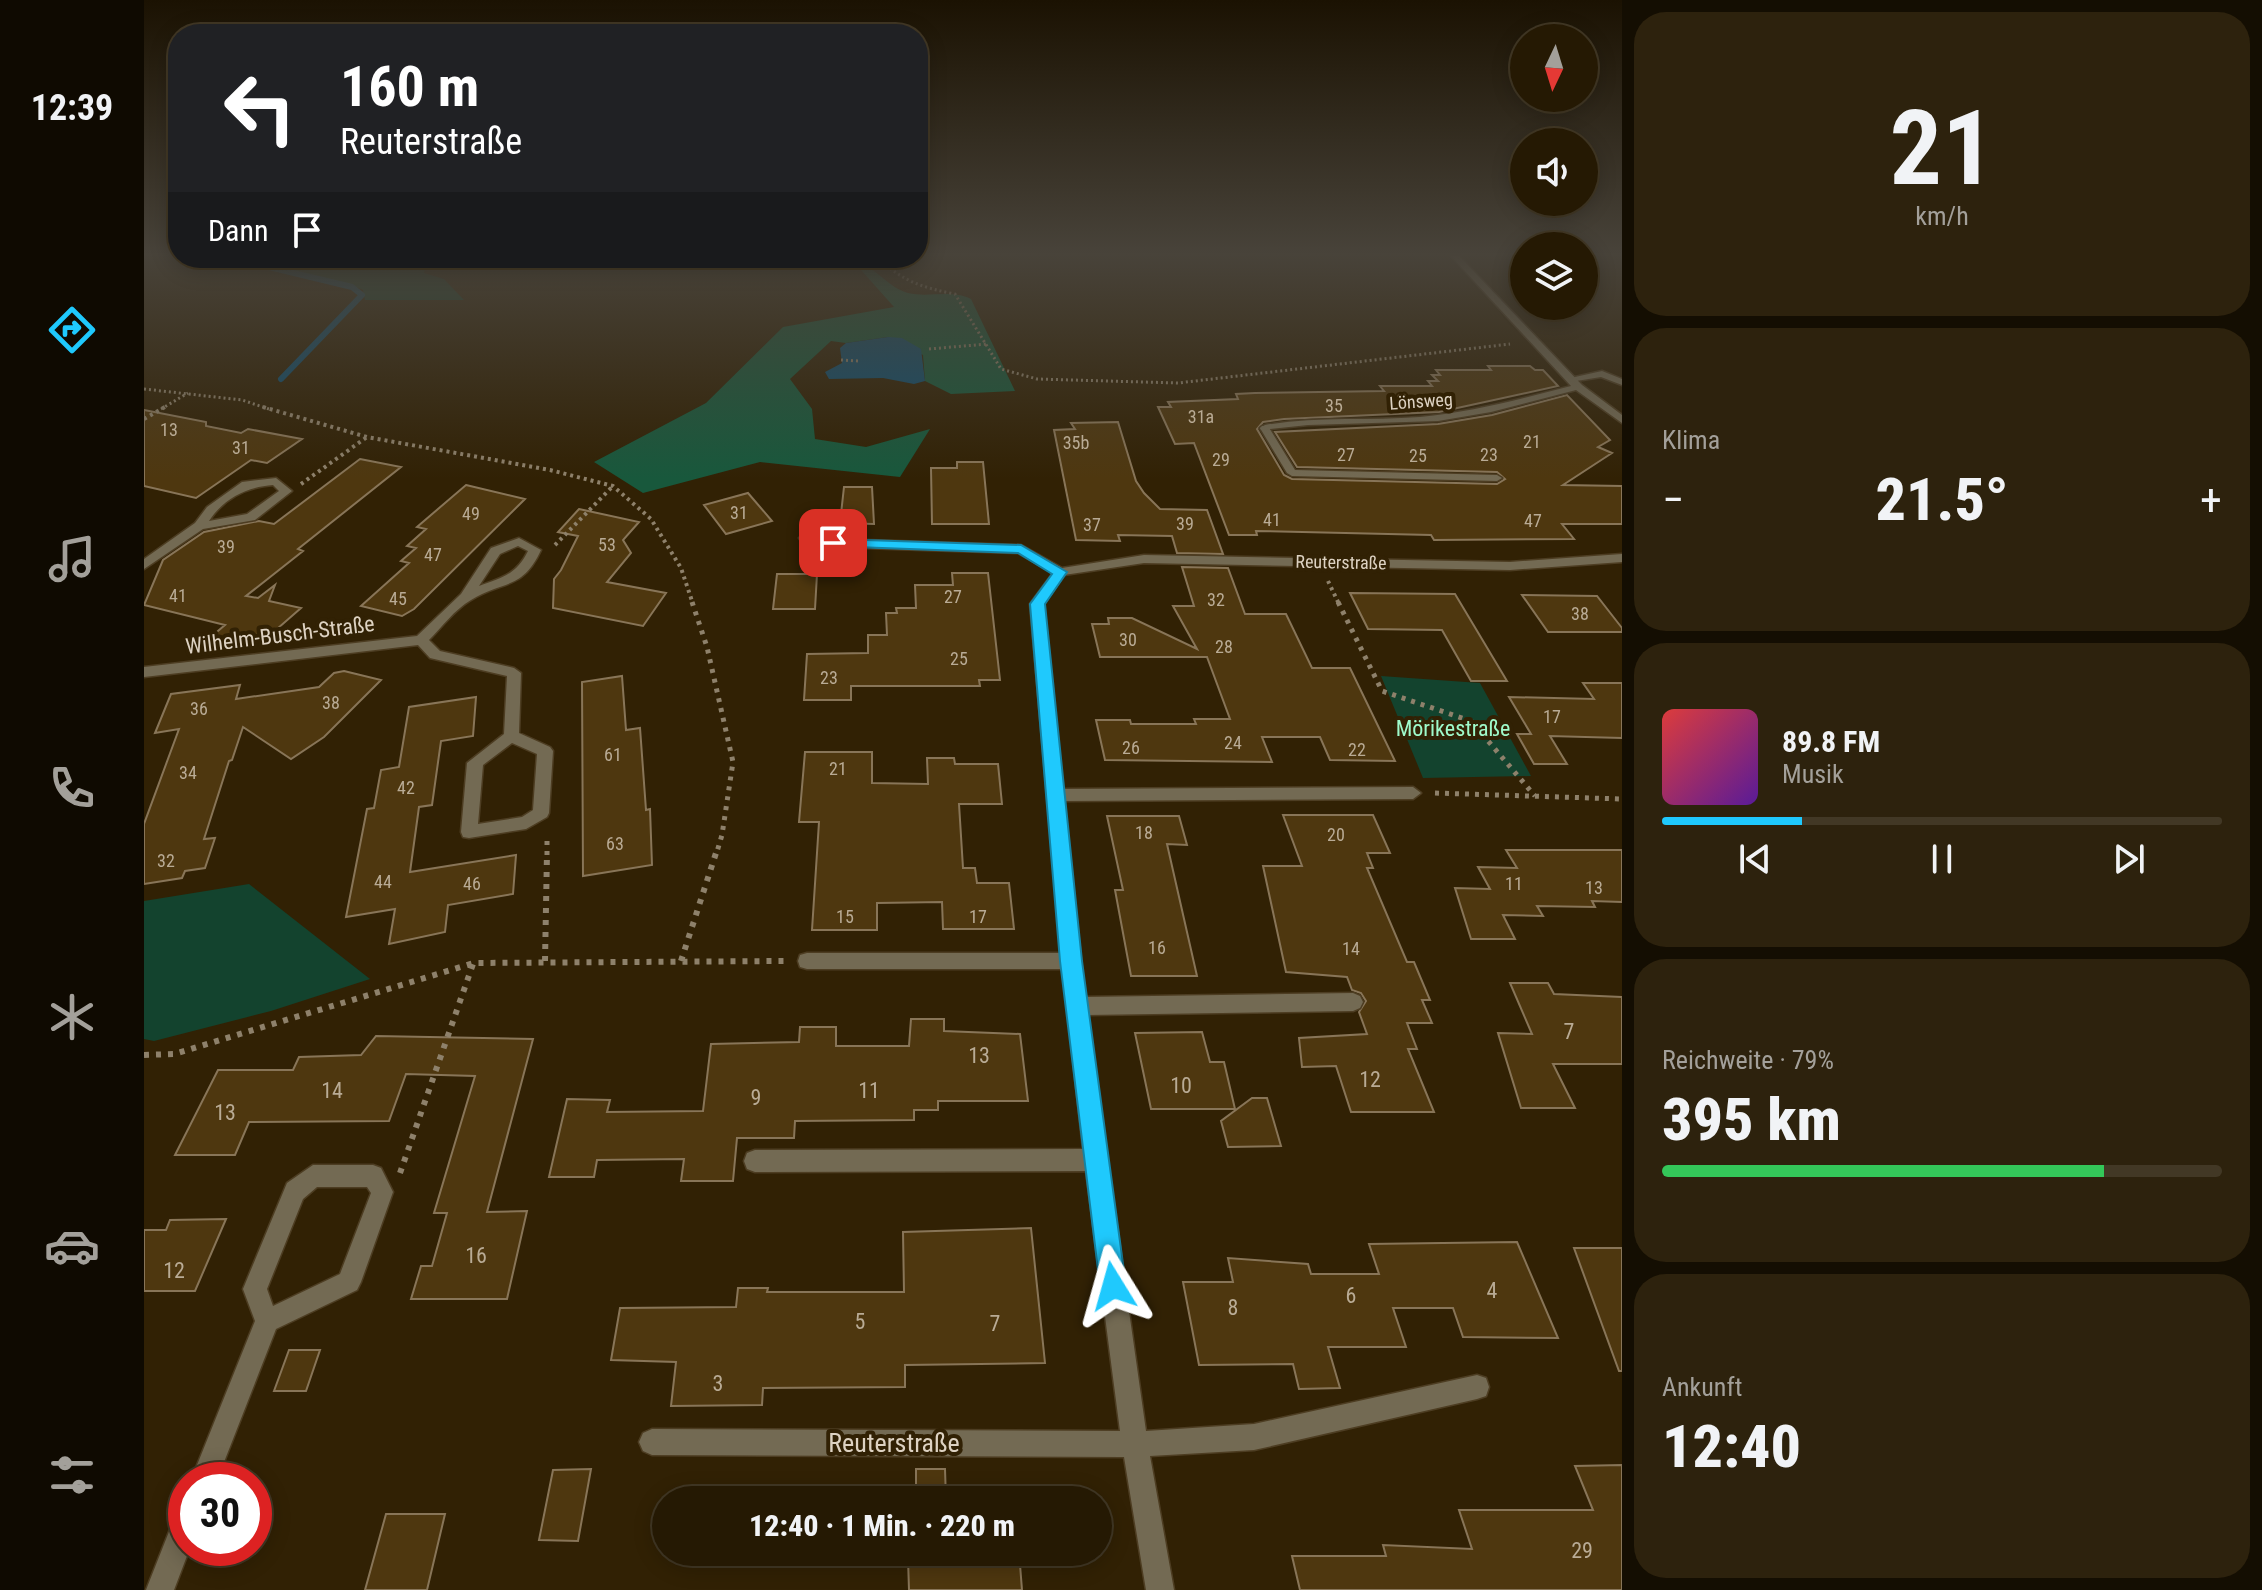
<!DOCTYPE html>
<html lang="de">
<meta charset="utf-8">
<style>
body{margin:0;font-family:"Roboto Condensed",sans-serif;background:#2d220d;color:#f1f3f6;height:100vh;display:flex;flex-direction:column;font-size:30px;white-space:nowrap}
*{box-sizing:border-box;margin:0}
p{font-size:26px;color:#a3a09a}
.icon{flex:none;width:44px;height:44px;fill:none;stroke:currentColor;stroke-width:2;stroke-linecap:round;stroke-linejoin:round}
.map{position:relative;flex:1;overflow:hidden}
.drawer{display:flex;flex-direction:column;gap:12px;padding:12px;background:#140e02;width:640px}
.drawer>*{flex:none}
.top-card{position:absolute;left:24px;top:24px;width:760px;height:244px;border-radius:32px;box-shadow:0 4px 20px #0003,0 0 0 2px #423825;background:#202124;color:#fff;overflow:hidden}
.needle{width:52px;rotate:184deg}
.tools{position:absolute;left:1366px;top:24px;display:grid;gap:16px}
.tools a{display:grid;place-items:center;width:88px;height:88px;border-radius:50%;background:#251903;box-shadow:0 4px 20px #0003,0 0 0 2px #423825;font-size:40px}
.speed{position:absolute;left:24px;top:1462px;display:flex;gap:16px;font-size:40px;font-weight:700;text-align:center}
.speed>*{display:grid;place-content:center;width:104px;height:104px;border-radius:50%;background:#251903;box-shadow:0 4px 20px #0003,0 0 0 2px #423825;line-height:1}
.speed .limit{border:12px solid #d22;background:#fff;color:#111}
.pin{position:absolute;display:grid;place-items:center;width:68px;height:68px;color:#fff;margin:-34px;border-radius:16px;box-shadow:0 4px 12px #0006}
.me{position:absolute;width:88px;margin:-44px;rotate:352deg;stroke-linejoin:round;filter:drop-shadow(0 0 6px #0008)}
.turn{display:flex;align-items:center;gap:28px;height:168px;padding:0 40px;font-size:36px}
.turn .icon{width:104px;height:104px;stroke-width:2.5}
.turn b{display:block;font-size:56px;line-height:68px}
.then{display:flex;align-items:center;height:76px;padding:0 40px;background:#0003;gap:16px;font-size:30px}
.big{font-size:60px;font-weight:800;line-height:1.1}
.drawer .widget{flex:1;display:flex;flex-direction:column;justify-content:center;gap:12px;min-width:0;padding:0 28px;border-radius:32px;background:#2d220d}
.drawer .dial{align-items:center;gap:0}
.dial b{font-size:104px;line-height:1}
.song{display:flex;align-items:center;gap:24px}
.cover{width:96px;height:96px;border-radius:12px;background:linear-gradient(135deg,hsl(0 70% 55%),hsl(270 70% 35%))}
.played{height:8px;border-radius:4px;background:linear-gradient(90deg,#1fc9fd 25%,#423825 25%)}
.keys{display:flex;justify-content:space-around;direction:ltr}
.heat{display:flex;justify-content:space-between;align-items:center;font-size:44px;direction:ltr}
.charge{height:12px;border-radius:6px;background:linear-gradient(90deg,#34c759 79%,#423825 0)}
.trip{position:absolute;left:508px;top:1486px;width:460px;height:80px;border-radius:40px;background:#251903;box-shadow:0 4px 20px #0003,0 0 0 2px #423825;font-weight:800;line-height:80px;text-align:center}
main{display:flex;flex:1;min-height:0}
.tab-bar{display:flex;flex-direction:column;width:144px;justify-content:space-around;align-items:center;background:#0f0a01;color:#a3a09a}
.tab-bar .icon{width:56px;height:56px}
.tab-bar .on{color:#1fc9fd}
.tab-bar b{font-size:36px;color:#f1f3f6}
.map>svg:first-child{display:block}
.green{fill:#13432e}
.forest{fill:#18583c}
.water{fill:#104e6e}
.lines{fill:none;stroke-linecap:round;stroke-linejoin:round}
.stream{stroke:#104e6e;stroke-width:6}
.building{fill:#4e370f;stroke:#887558;stroke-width:2}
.lane-casing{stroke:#4d3d22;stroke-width:3}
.street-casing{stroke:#4d3d22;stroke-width:3}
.path-far3{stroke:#8e816b;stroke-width:3;stroke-dasharray:2 3;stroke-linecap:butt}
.path-far2{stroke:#8e816b;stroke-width:4;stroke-dasharray:3 4;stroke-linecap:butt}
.path-far1{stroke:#8e816b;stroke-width:5;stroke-dasharray:4 6;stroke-linecap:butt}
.path{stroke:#8e816b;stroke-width:6;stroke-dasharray:5 7;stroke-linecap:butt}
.lane{fill:#736a53;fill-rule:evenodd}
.street{fill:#736a53;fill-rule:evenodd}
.route{fill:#1fc9fd;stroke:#1483a4;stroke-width:2}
.labels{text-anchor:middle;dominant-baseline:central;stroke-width:8;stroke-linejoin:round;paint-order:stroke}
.far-street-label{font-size:18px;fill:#ddd2c2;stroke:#312104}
.number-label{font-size:18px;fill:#b9ab95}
.street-label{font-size:22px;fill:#ddd2c2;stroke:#312104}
.park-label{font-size:22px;fill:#9ffacb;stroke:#312104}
.near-number-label{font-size:22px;fill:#b9ab95}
.near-street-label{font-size:26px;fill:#ddd2c2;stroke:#312104}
</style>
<main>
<nav class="tab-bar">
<b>12:39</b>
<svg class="icon on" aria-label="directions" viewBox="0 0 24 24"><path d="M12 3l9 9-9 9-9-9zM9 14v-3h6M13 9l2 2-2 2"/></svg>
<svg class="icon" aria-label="music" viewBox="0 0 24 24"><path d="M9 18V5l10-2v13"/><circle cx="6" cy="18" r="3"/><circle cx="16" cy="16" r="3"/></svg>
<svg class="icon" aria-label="phone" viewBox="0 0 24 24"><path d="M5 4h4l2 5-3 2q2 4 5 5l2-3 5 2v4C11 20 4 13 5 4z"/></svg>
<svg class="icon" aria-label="climate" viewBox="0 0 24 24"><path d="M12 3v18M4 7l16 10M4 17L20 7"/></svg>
<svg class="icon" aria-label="car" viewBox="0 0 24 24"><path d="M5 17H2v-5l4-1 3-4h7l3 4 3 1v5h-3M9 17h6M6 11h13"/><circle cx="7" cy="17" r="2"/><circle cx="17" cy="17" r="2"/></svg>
<svg class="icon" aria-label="filters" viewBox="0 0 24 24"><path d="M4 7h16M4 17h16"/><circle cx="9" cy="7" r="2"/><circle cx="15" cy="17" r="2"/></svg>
</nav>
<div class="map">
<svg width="1478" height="1590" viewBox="0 0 1478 1590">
<rect width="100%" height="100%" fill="#312104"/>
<path class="green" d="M94,258H284L280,273L300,279L320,300H221L219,290L210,286Z
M1237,676L1336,683L1387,776L1279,778Z
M105,884L226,979L127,1011L10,1041L0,1039V901Z"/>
<path class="forest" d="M710,262C731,265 744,288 764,293C785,298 807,289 827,299L871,391L807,394L781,381L779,355L744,337L702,343L687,341L646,379L668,409L671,439L722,447L786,429L756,477L616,462L499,493L450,462L562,403L639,327L750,307Z"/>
<path class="water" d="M744,337L758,338L777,349L781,381L770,384L739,378L685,379L681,372L698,363L696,348L702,343Z"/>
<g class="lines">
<path class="stream" d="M87,258L208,287L218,295L137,379"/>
</g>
<path class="building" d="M1344,366H1386L1391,370H1399L1414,386L1295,412L1140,419L1119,422L1113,429L1140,475L1148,479L1353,484L1361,479L1353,472L1153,467L1131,432L1294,424L1348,415L1423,395L1466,440L1454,447L1468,453L1419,485L1478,486V524H1418L1430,539L1290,540L1287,535L1112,531L1113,535H1085L1050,443L1031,444L1014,407H1027L1024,402L1094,399L1092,394L1111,393L1240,391L1236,386H1288L1284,381H1294L1288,375H1296L1292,370H1347Z
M0,410L62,422V426L97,433L104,429L158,439L123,463L107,460L52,498L0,486Z
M974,422L992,481L1000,493L1016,509L1063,510L1079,554L1033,553L1028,536L974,535L976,541L932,540L910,430L931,429L927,423Z
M216,459L257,467L154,549L159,551L102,596L114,598L131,585L125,601L157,608L125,636L114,633L110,646L68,636L81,625L0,605L19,560L60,532L115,521L130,524Z
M813,462H839L845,524H788L787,468H813Z
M322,485L381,499L270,609L258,616L217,606L265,563L257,561L272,548L263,546L282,529L273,527Z
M700,487H728L730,524L696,523Z
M604,493L628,521L582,534L560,505Z
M435,509L495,522L479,540L487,553L463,582L522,593L499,626L409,608L410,579L417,570L434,536L414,532Z
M1038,567L1084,568L1101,614H1142L1168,668H1206L1251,761L1186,760L1176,737H1118L1128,762L961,760L952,720H986L987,724H1052L1050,719H1086L1063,657H956L948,624H965L964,618H988L1053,649L1029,606H1050Z
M808,573H844L856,680H835L836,686H707V700H660L663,654L724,653V635H743L742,613H753L752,608H772L771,585H809Z
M633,574H673L671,609H629Z
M1206,593L1311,594L1363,681H1327L1298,630L1224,629Z
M1378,595L1453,596L1478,628V632H1404Z
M200,671L237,680L180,737L147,759L99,727L88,760L85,761L60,839L71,838L61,868L41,871L38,878L0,884V824L35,729L11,733L27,694L96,685L92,699L175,687L190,673Z
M478,676L482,730L496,728L502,810L506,809L508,865L439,876L438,682Z
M1439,683H1478V738L1406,736L1423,764H1390L1373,734H1387L1365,697L1450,699Z
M332,697L329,736L297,741L288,805L275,807L266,872L372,855L369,894L304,905L301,932L245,944L251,909L202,917L223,809L230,808L237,770L255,767L265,707Z
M661,752H728V783L784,784L783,758H810L811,764H854L858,804H815L819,868H831L833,883H865L870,929H799L798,902L733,903V930H668L675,822H655Z
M1139,815H1229L1246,853H1223L1229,868H1223L1263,962H1270L1286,1000H1278L1288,1023H1263L1273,1049H1264L1290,1112H1207L1192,1066L1158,1067L1155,1038L1223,1034L1215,1012L1222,1001L1217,993L1208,990L1203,977L1142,972L1119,866H1158Z
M963,816H1035L1043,845L1023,844L1053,976H987L971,890H979Z
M1362,850H1478V902L1448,901L1451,907L1393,906L1399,916L1359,915L1371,939H1327L1311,888L1346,889L1334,867L1373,868Z
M1366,983H1404L1410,994L1478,997V1064H1409L1431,1108H1377L1354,1033L1388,1034Z
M767,1019H800V1031L876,1034L884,1101H794V1110H770V1120L651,1121L650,1138H593L589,1181H537L540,1159L453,1160L450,1177H405L423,1099L466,1100L463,1112L559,1111L567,1044L655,1042L656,1027H692V1046H765Z
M1058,1032L1066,1062H1080L1091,1109H1007L991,1033Z
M232,1036L389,1039L343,1212L383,1211L363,1299H267L277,1266H288L303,1213H290L331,1076L262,1074L245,1121L105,1122L91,1155H31L74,1070H149L155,1057L217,1055Z
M1108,1098H1123L1137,1146L1084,1147L1077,1121Z
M82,1219L51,1291H0V1230H22L26,1220Z
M887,1228L901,1363L761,1365V1387L619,1388L618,1405L527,1406L532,1362L467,1360L476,1308L592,1307L594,1288H624L623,1292H760L759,1232Z
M1373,1242L1414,1338L1319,1337L1309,1308H1249L1262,1347H1184L1196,1388L1155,1389L1149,1364L1055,1365L1039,1282H1089L1084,1258L1164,1264L1167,1274H1235L1225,1244Z
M1430,1248H1478V1371H1475Z
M145,1350H176L162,1391H130Z
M1478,1465V1590H1156L1148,1556H1242L1239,1545L1328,1549L1315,1510H1449L1431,1466Z
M447,1469L434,1541L395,1540L409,1470Z
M772,1469H801L802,1500H772Z
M242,1514H301L283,1590H221Z
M811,1552H875L878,1590H765L764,1559L812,1558Z"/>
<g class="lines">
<g class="lane-casing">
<path id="lane" d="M1458,371L1478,379V385L1457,377L1426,382L1422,379Z
M1118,426H1124L1151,470L1353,475L1358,478L1353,481L1148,476L1143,473L1116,428Z"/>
</g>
<g class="street-casing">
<path id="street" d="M1307,256H1315L1438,385L1478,415V423L1432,390L1347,412L1294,421L1164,425L1117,430L1116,428L1121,425C1173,416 1224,421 1276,417C1328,412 1377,399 1427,386Z
M132,478L148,491L111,520L59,529L0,569V559L51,523L63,507L98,482ZM129,485L135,491L103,514L65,521C80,498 103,487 129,485Z
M661,534L689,539L877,545L918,568L1000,555L1366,562L1478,554V562L1366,570L1000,563L920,575L900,604L919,789L1269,787L1277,793L1269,799L920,801L941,997L1209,993L1216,996L1219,1002L1216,1008L1209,1011L943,1015L1002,1431L1110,1424L1333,1375L1342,1378L1345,1387L1342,1396L1333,1399L1110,1450L1006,1456L1030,1590H1002L980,1457L508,1455L499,1451L495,1442L499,1433L508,1429L976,1431L942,1171L611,1172L603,1169L600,1161L603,1153L611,1150L939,1149L919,969H663L656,967L654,961L656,955L663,953H917L886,604L909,573L874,553L689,547L657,541L655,538Z
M375,538L397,550C378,591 359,580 327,600C310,610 298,627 285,640L296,651L370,668L377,673L375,733L406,747L409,751L405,813L403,817L382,829L325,838L319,837L317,832L323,763L360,734L363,676L286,658L274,645L0,677V667L273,636L317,594L347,548ZM374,546L384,551C373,574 358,578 335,586L356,554ZM368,743L393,754L389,810L378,817L334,824L339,765Z
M169,1165H229L237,1168L249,1192L217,1282L213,1290L132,1329L73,1480H47L111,1321L99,1289L143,1183ZM173,1187H223L227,1193L196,1274L129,1306L123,1289L159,1199Z
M42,1511V1548H46L30,1590H2L32,1514Z"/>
</g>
<path class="path-far3" d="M735,258C757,281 780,288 811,294L857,369L893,379L1034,383L1366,344
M785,349L843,344
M697,360L715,361
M0,389L98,400L125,409
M17,409L44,393"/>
<path class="path-far2" d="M119,407L223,437L406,470L469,486L507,519L537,568L549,604
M0,419L21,407
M157,484L223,437
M411,545L468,487
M1184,581L1195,604"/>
<path class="path-far1" d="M548,602L563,647L589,762L578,835L572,855
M1194,602L1238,691L1327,721L1391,796
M1291,793L1478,799
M403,855V836"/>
<path class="path" d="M401,961L403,853
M537,961L572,853
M0,1055L30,1054L330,963L641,961
M256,1173L329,964"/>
<use href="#lane" class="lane"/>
<use href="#street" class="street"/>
</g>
<linearGradient id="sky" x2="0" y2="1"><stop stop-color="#1b1202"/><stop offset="0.53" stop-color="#48433a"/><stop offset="1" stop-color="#48433a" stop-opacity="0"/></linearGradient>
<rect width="1478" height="479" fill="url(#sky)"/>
<path class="route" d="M689,539L877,545L923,572L901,604L938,961L982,1286L979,1296L969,1299L960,1296L956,1286L916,961L886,604L908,574L874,553L684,546V540Z"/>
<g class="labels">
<g class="far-street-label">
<text transform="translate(1277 401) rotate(-4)">Lönsweg</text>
<text transform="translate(1197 562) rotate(1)">Reuterstraße</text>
</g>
<g class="number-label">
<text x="1190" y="405">35</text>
<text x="1057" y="416">31a</text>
<text x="25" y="429">13</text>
<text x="1388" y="441">21</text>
<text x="932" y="442">35b</text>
<text x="97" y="447">31</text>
<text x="1202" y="454">27</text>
<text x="1345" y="454">23</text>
<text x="1274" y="455">25</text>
<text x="1077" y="459">29</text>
<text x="595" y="512">31</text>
<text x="327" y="513">49</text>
<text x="1128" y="519">41</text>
<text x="1389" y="520">47</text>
<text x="1041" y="523">39</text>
<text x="948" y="524">37</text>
<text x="463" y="544">53</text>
<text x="82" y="546">39</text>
<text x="289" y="554">47</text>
<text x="34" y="595">41</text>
<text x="809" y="596">27</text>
<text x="254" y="598">45</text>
<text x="1072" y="599">32</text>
<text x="1436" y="613">38</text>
<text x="984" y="639">30</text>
<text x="1080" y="646">28</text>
<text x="815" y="658">25</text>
<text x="685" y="677">23</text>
<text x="187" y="702">38</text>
<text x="55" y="708">36</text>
<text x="1408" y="716">17</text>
<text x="1089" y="742">24</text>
<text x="987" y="747">26</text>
<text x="1213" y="749">22</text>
<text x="469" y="754">61</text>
<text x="694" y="768">21</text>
<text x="44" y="772">34</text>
<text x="262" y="787">42</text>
<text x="1000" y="832">18</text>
<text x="1192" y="834">20</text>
<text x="471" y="843">63</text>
<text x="22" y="860">32</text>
<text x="239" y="881">44</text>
<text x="328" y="883">46</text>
<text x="1370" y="883">11</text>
<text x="1450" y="887">13</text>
<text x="701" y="916">15</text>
<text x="834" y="916">17</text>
<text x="1013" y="947">16</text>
<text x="1207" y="948">14</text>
</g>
<g class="street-label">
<text transform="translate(136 635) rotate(-7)">Wilhelm-Busch-Straße</text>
</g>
<g class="park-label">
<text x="1309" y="728">Mörikestraße</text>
</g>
<g class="near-number-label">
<text x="1425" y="1031">7</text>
<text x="835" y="1055">13</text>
<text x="1226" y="1079">12</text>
<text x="1037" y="1085">10</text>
<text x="188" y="1090">14</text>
<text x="725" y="1090">11</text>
<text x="612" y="1097">9</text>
<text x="81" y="1112">13</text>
<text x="332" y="1255">16</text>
<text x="30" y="1270">12</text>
<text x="1348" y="1290">4</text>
<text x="1207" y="1295">6</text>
<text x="1089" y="1307">8</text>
<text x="716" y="1321">5</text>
<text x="851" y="1323">7</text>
<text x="574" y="1383">3</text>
<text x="1438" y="1550">29</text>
</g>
<g class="near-street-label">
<text x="750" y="1443">Reuterstraße</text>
</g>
</g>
</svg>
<div class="tools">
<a><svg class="needle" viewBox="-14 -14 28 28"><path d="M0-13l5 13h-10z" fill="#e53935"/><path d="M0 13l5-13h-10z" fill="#a3a09a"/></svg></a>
<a><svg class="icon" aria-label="sound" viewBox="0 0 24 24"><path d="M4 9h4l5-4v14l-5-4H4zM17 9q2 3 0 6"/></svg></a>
<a><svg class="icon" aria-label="layers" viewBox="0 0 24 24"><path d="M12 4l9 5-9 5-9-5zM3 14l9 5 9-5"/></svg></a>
</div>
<div class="speed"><div class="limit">30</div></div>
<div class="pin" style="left:689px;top:543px;background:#d93025"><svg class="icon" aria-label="arrive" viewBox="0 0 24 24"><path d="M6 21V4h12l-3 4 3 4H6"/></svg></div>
<svg class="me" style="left:969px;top:1286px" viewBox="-20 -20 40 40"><path d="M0-17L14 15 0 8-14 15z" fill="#1fc9fd" stroke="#fff" stroke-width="4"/></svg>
<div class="trip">12:40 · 1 Min. · 220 m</div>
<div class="top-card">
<div class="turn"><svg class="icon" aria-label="left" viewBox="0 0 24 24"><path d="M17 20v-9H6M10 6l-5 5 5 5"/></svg><div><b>160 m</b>Reuterstraße</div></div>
<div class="then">Dann<svg class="icon" aria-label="arrive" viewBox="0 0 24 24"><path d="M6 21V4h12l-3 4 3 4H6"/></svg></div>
</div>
</div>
<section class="drawer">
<div class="widget dial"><b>21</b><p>km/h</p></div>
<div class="widget"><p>Klima</p>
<div class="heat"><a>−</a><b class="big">21.5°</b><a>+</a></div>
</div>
<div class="widget">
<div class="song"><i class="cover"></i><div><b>89.8 FM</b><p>Musik</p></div></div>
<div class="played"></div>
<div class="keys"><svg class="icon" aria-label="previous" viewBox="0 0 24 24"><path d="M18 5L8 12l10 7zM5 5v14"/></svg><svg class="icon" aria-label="pause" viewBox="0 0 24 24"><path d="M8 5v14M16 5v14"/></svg><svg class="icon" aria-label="next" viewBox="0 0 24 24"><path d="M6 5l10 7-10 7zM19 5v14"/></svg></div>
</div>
<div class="widget"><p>Reichweite · 79%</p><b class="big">395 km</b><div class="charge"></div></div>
<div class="widget"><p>Ankunft</p><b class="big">12:40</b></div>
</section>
</main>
